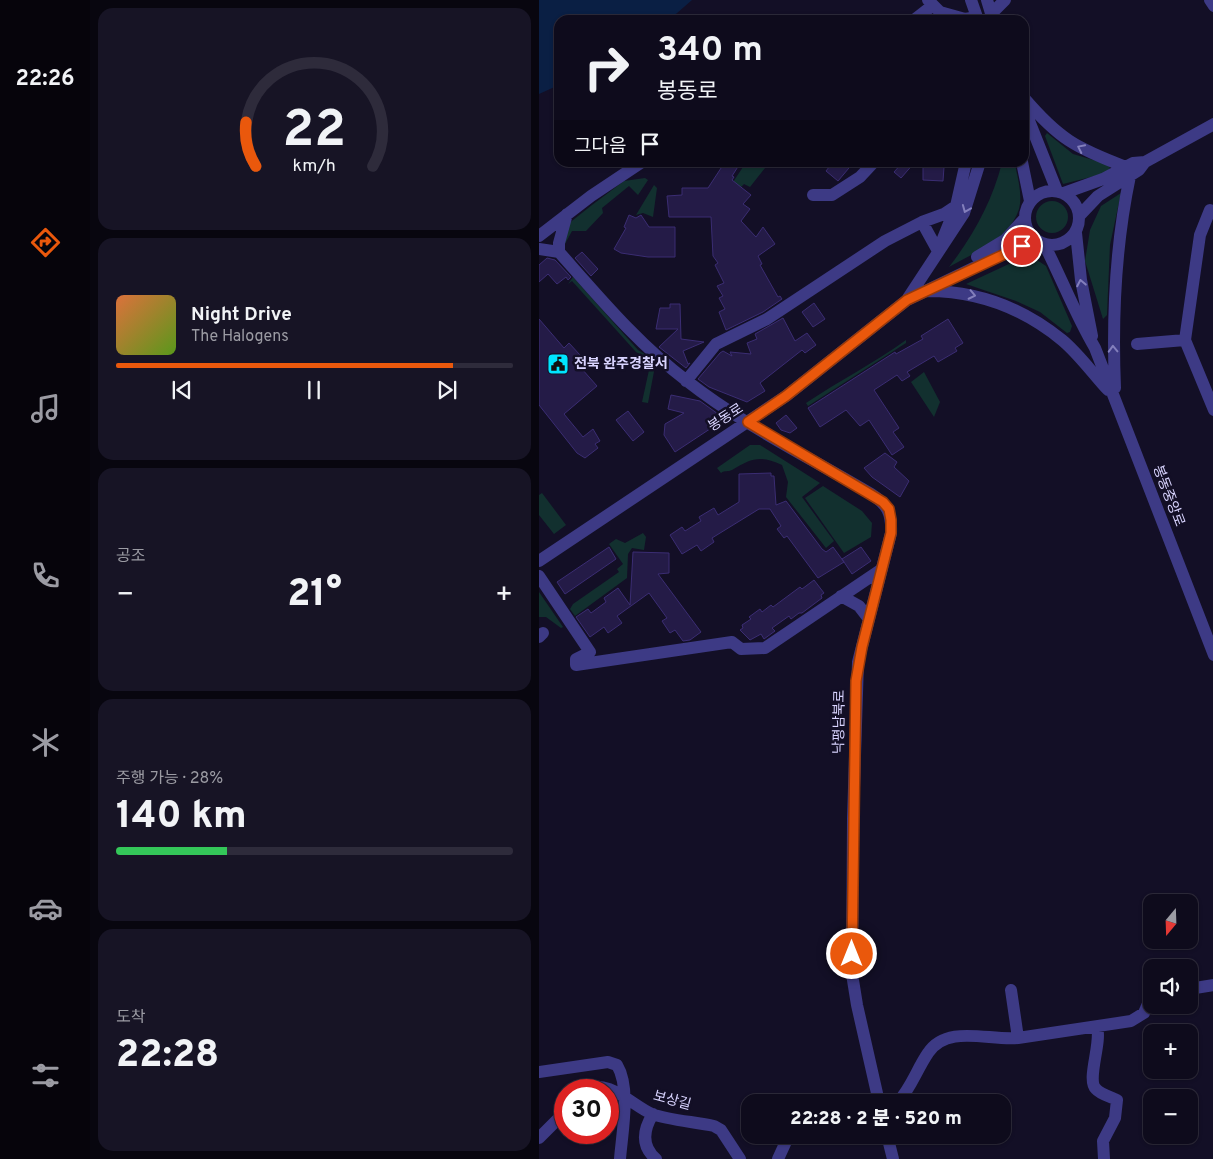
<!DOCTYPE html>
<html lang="ko">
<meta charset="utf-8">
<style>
body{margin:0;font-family:Overpass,"Noto Sans KR",sans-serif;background:#171425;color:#f1f3f6;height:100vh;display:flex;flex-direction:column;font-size:19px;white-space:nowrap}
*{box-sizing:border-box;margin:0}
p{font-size:16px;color:#9b9ba3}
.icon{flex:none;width:28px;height:28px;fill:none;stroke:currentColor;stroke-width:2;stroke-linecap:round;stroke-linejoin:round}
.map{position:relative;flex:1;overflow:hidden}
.sheet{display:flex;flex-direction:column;gap:8px;padding:8px;background:#08060f;width:449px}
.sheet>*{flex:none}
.guide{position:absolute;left:15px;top:15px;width:475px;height:152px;border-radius:15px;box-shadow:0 1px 4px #0004,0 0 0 1px #2e2b3b;background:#0e0b1c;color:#f1f3f6;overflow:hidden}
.needle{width:32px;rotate:199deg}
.controls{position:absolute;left:604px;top:894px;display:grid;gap:10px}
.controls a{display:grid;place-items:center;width:55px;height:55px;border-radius:10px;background:#0e0b1c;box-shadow:0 1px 4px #0004,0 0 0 1px #2e2b3b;font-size:25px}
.speed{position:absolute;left:15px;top:1079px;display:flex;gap:10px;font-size:25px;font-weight:700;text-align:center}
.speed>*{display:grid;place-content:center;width:65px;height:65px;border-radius:50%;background:#0e0b1c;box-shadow:0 1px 4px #0004,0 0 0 1px #2e2b3b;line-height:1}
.speed .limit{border:8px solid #d22;background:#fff;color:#111}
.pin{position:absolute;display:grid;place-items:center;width:42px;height:42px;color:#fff;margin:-21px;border:2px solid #fff;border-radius:50%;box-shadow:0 1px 5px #0007}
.me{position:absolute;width:55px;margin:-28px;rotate:0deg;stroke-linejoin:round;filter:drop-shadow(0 0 4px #0008)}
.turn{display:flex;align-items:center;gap:18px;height:105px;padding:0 20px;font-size:22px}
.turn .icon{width:65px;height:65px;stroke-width:2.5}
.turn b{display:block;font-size:35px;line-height:42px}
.then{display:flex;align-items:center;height:48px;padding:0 20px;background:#0003;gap:10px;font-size:19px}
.big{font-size:38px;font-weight:800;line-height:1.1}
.sheet .tile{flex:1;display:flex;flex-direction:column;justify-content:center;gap:8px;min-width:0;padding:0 18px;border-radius:15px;background:#171425}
.sheet .dial{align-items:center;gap:0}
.dial svg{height:130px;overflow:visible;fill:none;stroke:#2e2b3b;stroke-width:7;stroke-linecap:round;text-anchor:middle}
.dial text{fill:#f1f3f6;stroke:none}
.song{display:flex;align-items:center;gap:15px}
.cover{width:60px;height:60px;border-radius:8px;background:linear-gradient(135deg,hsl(20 70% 55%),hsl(90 70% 35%))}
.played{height:5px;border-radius:2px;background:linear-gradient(90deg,#ea580c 85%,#2e2b3b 85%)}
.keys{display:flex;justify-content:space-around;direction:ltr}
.heat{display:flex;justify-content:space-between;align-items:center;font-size:28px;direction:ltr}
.charge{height:8px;border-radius:4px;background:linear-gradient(90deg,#34c759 28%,#2e2b3b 0)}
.trip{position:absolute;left:202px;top:1094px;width:270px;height:50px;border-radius:15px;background:#0e0b1c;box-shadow:0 1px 4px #0004,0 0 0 1px #2e2b3b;font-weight:800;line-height:50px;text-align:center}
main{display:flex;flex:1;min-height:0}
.dock{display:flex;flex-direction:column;width:90px;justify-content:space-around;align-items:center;background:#06040b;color:#9b9ba3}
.dock .icon{width:35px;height:35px}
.dock .active{color:#ea580c}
.dock b{font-size:22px;color:#f1f3f6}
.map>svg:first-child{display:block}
.green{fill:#12302f}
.water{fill:#0a1f44}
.building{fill:#241b47;stroke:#3b2d73}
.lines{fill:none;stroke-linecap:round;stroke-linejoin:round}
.minor{stroke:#3d3a85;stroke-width:12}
.oneway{stroke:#837fbc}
.route-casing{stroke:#983908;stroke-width:12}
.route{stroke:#ea580c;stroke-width:9}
.labels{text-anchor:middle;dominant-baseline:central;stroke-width:5;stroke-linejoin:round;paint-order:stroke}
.poi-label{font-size:14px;font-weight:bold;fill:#d9d4ff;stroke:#130f26;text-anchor:start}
.street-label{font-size:14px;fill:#d9d4ff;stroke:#130f26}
</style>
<main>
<nav class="dock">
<b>22:26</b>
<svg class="icon active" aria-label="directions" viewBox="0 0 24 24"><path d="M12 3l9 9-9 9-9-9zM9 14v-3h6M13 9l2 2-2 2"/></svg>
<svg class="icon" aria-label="music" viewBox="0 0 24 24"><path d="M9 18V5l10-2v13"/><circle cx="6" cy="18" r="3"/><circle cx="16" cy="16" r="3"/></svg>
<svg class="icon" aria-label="phone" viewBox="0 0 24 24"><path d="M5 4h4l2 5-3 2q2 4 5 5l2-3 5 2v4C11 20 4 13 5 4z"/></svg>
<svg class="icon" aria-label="climate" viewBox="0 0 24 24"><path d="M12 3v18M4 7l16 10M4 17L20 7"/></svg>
<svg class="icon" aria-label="car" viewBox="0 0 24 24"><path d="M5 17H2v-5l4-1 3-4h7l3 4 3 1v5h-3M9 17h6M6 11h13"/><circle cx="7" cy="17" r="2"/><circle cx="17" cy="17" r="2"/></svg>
<svg class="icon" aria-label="filters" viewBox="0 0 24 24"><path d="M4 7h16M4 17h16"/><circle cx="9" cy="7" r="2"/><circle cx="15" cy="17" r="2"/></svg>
</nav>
<section class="sheet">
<div class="tile dial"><svg viewBox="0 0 100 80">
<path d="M14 69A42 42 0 1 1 86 69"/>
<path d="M14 69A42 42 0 0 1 8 42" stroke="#ea580c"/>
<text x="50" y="56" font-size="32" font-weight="700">22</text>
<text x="50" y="72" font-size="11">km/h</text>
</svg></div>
<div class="tile">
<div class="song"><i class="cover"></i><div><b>Night Drive</b><p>The Halogens</p></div></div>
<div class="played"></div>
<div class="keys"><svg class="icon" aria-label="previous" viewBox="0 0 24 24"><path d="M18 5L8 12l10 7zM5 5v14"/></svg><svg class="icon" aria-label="pause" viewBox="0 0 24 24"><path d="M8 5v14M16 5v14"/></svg><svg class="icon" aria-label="next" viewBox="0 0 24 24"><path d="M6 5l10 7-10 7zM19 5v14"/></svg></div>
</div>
<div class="tile"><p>공조</p>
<div class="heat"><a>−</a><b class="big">21°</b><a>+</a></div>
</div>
<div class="tile"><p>주행 가능 · 28%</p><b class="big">140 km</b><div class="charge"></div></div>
<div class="tile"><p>도착</p><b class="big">22:28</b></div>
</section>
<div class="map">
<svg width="675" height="1159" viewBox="0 0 675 1159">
<rect width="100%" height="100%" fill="#130f26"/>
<path class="green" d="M508,133L534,154L568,164L571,168L568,173L524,184L506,136Z
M200,163H230L211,187L205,184L195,194L182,200L204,167Z
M463,163H476C478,177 484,194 480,209C470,240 436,252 410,267C435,235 453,201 463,163Z
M106,178L109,180L99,195L90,186L63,208L64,213L47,231H33L26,244H23L29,224L53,205L85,181Z
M115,185L118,188L114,217L104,213L97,215Z
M582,193L571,245L568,315L564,319L546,261L551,230L562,206Z
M497 217a16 16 0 1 1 32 0a16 16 0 1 1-32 0Z
M485,257L495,258L507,266L533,326L531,332L528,333L501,312L477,301L427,284Z
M34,277L99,350L117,361L109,403L103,402L112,361L97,352L33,281L29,284Z
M367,340V343L269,406L267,403C300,381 335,363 367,340Z
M385,372L401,402L395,417L372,382Z
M211,445H221L281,483L263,497L295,541L287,548L247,497L249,482L243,465C221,455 213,458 193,470C189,472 186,470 182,473L178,468Z
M284,486L323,511L333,523L332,537L305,553L266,498Z
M3,493L27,525L15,534L0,515V495Z
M104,533L107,537L105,550L93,548L89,554L88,578L36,616L31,609L34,604L80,572L78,569L84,564L70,544L77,539L86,543Z
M0,592L24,627L22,628L7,617H0Z"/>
<path class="water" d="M0,0H153L130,20H20V85L0,94Z"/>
<path class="building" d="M186,162H202L193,176L195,177L193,180L212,195L204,204L211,209L202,221L217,237L224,227L236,244L219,256L223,264L221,265L239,297L241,296L243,299L224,312L187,330L180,312L186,309L180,298L184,296L178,286L185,283L176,265L179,263L174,256L172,217H130L128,196L143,195V188H169Z
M294,162H315L299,181L287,171Z
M364,162H376L362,178L355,172Z
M384,167H405L404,181L384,180Z
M90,215L97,218L102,215L110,227H136V257H109L82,253L75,249L87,228L85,227Z
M43,252L59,269L52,276L36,258Z
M8,258L16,260L32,277L29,280L27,277L18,284L9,274L0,282V265Z
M275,303L286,319L274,327L263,312Z
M131,304H141L142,339L165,342L144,351L149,364L151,363L147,368L120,347L139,329H117L121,308H131Z
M244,318L256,341L268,333L277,345L266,353L263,350L221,383L226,391L208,402L170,387L159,379L181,353L184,351L193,356L191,352L212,354L208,343L218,339L216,334Z
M0,319L25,348L30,343L41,355L35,360L58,386L25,414L44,437L54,429L61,441L56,444L59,448L46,458L38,453L0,405Z
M409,319L424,343L416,348L418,351L399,362L395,356L368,372L371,376L363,381L358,375L335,390L360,428L354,432L365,447L353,455L330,420L321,426L307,410L281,427L269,408L356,352L357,354L384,339L382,336Z
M132,395L161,401L186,419L136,452L125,435L126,424L145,413L129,409Z
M89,411L105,432L94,441L77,420Z
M247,415L258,428L251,433L242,430L237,423Z
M346,453L358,462L355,467L370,481L361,497L333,477L325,468Z
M232,473V476H235L237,505L247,501L283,549L287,552L294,547L305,562L279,578L248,536L245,538L238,529L242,526L231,509H220L173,538L175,542L162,551L158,545L143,554L131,535L143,527L146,531L162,521L160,517L175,508L179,515L200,502V474Z
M70,547L77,559L26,594L18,582Z
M322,547L332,561L313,574L303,559Z
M94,552L130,553V573L119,574L162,632L151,640L144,641L136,630L131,633L123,621L128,618L110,593L78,616L83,623L69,633L65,627L51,637L37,617L49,609L52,613L67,602L65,598L79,588L91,605Z
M275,580L285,593L282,595L283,598L263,613H260L252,619L250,616L233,628L236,631L225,639L222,634L211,640L201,630L204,628L203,625L212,619L210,617L221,609L223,612L232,605L234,607L261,587L263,589Z"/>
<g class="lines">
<path class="minor" d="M389,0L401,12L403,20
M432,0L439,20
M448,0L454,20
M671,0L675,6
M401,12L426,19L438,17
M452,14L466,0
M375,20L393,6
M485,98C520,139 537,148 587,167
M485,108L518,191
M483,162L491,201
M486 218a27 27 0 1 1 54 0a27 27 0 1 1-54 0Z
M525,193L564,179L594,163L606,162L675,124
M274,195H293L321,177L335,162
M671,210L661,235L646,340L675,410
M28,214L20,243V252C60,297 99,344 148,381C204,425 270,457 332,494C348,504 353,513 352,533L319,662L314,819L313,974L318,1005L340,1102
M541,215L559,196L600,170L606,162
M383,222L399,251
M537,233L542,280L553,336
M0,236L52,196L103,162
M403,241L417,206L427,162
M505,244C523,279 536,314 556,348L675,655
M0,249L20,252
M438,257L466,240L486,218
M388,291C438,291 484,308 523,340C540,354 554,374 569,390
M369,298L425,213L441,162
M598,344L646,340
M147,381L177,344L228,319L346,241L383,222L405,214L417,206
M576,388C573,316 576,247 591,176
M0,561L247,396L368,300L449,261L497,240
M0,576L51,652L37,659V665L193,642L202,649L226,648L343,569
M302,596L320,606L330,619
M0,637L4,633
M650,989L675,985
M472,990L479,1038
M558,1027C563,1043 547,1080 557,1089C561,1094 572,1097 578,1100L576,1118L564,1141L565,1159
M0,1072L69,1062L78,1065C92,1088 83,1133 81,1159
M46,1090C68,1077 94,1106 113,1114C129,1120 157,1122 175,1126L182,1130L201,1159
M359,1102C372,1088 378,1069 389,1053C408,1024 450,1041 479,1038L592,1021L605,1013L612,997
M114,1114C104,1130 102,1146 117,1159
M325,1135H331
M348,1135L354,1159
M0,1138L26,1112
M239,1159L250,1135"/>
</g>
<defs><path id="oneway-chevron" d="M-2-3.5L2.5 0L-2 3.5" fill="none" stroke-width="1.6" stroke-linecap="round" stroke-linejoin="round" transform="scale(1.25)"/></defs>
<g class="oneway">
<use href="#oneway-chevron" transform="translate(542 148) rotate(-154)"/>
<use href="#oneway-chevron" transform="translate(427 209) rotate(112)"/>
<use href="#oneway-chevron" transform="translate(542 283) rotate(-101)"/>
<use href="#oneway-chevron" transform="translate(433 295) rotate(12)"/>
<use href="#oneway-chevron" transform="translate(574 349) rotate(-92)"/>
</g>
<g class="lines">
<g class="route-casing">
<path id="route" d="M313,954L317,681L323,647L352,533V520L350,509L344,502L209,422L247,396L368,300L483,246"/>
</g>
<use href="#route" class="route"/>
</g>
<defs>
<g id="civic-square" transform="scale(1.125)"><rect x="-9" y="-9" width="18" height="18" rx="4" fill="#00e5ff" stroke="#130f26"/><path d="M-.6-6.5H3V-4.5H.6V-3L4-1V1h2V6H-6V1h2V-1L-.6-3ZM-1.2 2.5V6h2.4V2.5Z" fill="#111"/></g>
</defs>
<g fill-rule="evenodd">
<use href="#civic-square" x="19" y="364"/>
</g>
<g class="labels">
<g class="poi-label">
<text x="35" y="364">전북 완주경찰서</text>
</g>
<g class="street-label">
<text transform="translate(187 418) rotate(-33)">봉동로</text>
<text transform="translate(629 496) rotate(69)">봉동중앙로</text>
<text transform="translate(301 722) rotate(-89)">낙평남북로</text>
<text transform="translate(133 1101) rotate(15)">보상길</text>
</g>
</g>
</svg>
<div class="controls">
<a><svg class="needle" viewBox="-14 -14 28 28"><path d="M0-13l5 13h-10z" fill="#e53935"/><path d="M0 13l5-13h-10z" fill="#9b9ba3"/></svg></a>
<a><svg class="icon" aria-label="sound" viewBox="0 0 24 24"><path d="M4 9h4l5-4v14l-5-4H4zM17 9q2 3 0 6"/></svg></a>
<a>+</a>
<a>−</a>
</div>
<div class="speed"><div class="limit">30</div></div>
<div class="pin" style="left:483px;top:246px;background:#d93025"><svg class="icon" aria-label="arrive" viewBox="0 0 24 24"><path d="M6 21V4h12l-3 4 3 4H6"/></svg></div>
<svg class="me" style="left:313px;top:954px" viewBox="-20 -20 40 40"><circle r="17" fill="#ea580c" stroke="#fff" stroke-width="3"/><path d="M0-11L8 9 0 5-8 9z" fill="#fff"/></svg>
<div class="trip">22:28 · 2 분 · 520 m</div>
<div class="guide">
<div class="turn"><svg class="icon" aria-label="right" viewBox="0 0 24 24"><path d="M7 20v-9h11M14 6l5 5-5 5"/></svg><div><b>340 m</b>봉동로</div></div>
<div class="then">그다음<svg class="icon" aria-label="arrive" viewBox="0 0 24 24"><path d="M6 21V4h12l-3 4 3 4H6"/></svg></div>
</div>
</div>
</main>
